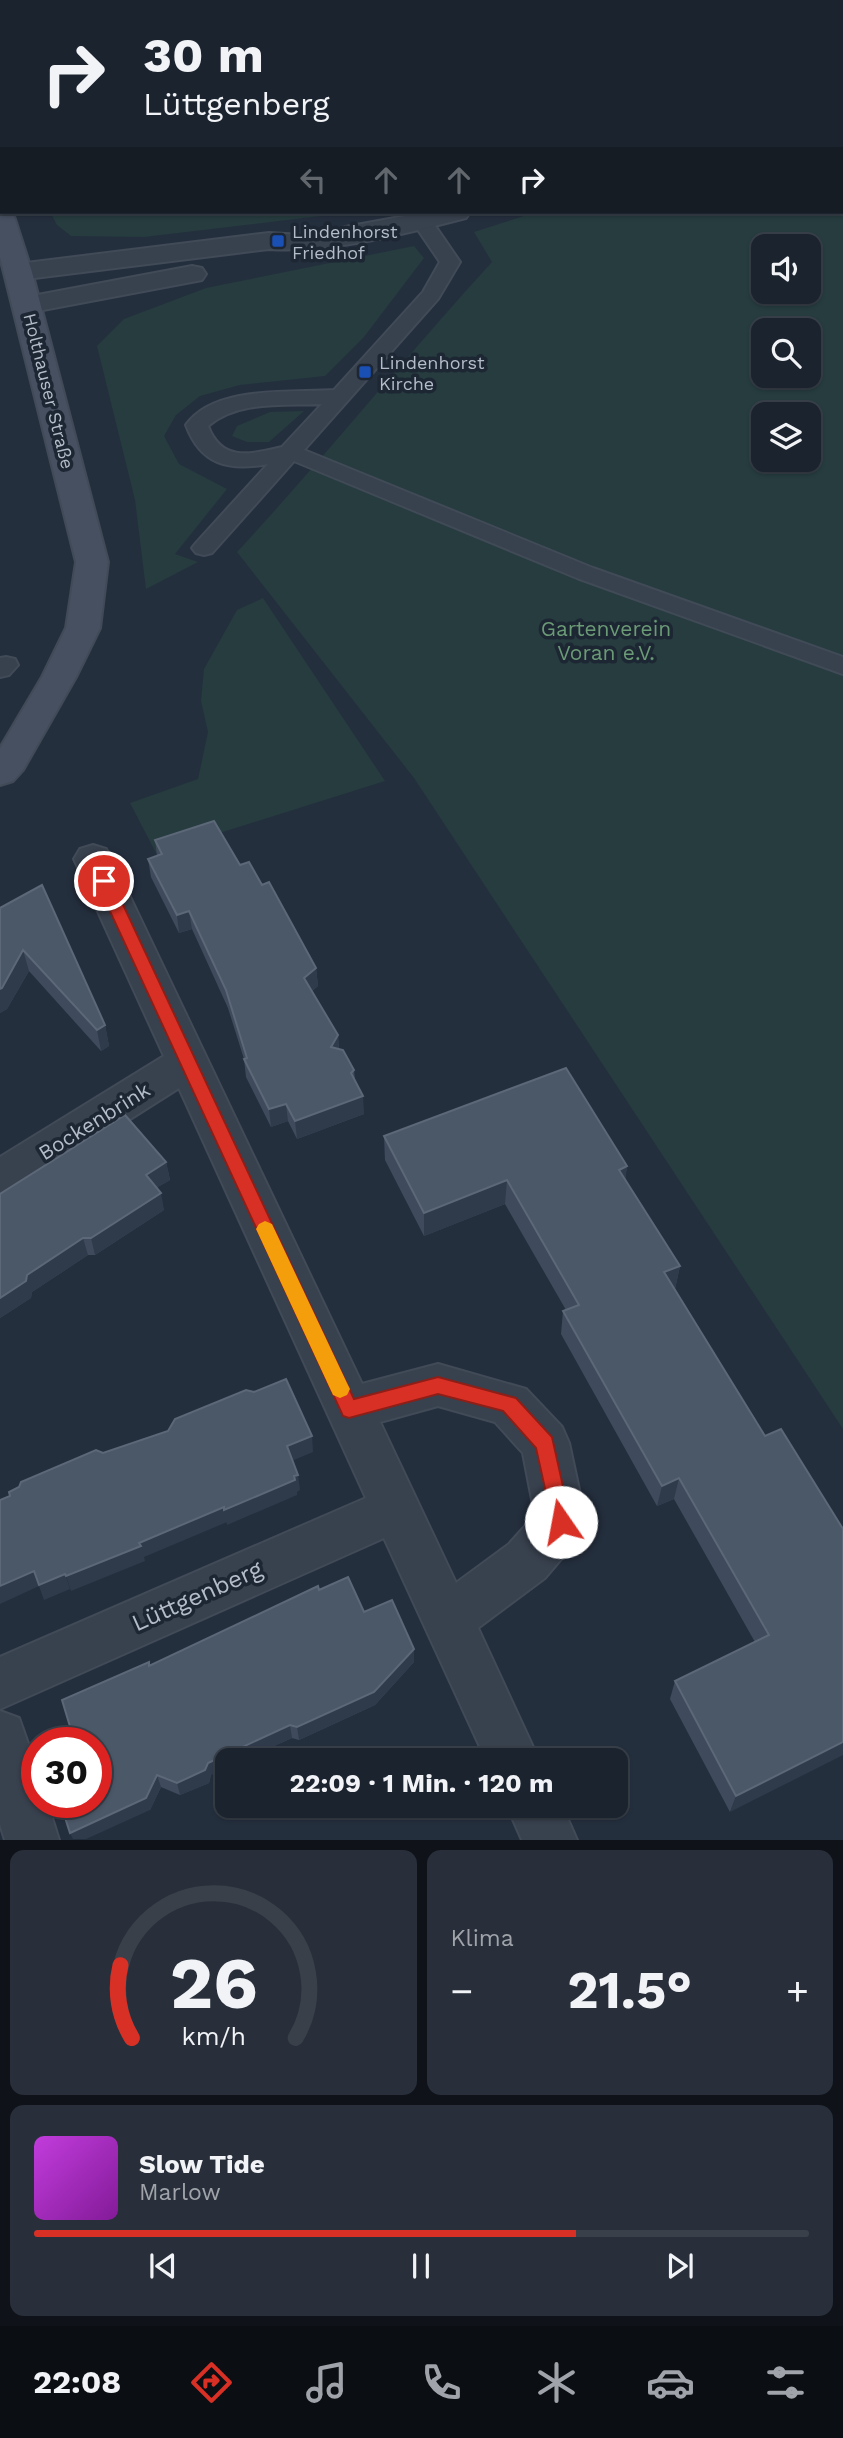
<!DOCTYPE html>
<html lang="de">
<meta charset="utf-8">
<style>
body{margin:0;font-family:"Work Sans",sans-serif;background:#282f3a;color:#f1f3f6;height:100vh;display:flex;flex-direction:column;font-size:26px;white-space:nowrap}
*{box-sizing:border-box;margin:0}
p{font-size:23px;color:#a0a4aa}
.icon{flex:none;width:38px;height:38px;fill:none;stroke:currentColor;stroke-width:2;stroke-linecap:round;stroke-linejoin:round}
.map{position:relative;height:1840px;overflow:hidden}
.sheet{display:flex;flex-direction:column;gap:10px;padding:10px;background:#0f1319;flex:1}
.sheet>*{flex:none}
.banner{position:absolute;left:0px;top:0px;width:844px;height:214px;box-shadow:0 2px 5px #0004,0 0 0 2px #39404a;background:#1b232e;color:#f1f3f6;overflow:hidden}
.tools{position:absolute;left:751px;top:234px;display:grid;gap:14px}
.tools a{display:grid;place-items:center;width:70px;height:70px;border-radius:14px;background:#1b232e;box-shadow:0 2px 5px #0004,0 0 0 2px #39404a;font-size:35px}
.speed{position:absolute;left:21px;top:1727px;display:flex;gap:14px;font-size:35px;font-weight:700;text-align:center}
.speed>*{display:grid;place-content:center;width:91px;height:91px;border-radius:50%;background:#1b232e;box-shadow:0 2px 5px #0004,0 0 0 2px #39404a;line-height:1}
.speed .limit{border:10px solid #d22;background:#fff;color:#111}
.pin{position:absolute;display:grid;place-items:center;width:60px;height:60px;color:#fff;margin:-30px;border:4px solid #fff;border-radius:50%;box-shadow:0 2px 7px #0007}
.me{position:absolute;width:77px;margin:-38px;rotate:348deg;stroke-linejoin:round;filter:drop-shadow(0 0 5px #0008)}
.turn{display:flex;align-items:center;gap:24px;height:147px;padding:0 28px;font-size:32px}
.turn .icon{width:91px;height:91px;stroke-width:2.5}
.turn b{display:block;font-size:49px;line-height:60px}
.lanes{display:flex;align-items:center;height:66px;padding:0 28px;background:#0003;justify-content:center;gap:35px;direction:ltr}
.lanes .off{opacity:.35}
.big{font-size:52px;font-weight:700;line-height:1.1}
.sheet .widget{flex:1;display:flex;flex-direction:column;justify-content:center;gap:10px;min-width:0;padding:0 24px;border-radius:14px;background:#282f3a}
.sheet .dial{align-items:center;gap:0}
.dial svg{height:182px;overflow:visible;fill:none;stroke:#39404a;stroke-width:7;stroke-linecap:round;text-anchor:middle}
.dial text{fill:#f1f3f6;stroke:none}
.song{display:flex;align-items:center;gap:21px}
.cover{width:84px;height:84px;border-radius:10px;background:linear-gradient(135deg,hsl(290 70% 55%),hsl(290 70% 35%))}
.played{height:7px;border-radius:4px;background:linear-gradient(90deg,#d93025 70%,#39404a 70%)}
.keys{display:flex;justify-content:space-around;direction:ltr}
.heat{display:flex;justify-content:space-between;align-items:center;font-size:38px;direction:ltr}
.sheet .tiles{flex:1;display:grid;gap:10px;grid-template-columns:1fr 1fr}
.widget:last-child{grid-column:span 2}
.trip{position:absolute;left:215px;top:1748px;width:413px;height:70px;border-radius:14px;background:#1b232e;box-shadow:0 2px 5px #0004,0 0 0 2px #39404a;font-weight:700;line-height:70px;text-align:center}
.tabs{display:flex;height:112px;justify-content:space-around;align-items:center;background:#0b0e12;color:#a0a4aa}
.tabs .icon{width:49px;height:49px}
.tabs .active{color:#d93025}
.tabs b{font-size:32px;color:#f1f3f6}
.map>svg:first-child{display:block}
.green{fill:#263c3f;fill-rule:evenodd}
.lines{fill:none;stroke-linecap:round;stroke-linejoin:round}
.service-casing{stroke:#414a57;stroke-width:4}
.minor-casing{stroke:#414a57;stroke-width:4}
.tertiary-casing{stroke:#414a57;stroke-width:4}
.secondary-casing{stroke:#414a57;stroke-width:4}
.service{fill:#38414e;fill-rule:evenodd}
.minor{fill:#38414e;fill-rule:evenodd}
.tertiary{fill:#38414e;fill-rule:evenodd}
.secondary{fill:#465061;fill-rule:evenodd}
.wall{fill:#3f4b5c}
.shaded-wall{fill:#2f3b4b}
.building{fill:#4b5868;stroke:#5c6777;stroke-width:2}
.route{fill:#d93025;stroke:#8d1f18;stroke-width:2}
.slow{fill:#f59e0b}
.transit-dot{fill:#1a4fb4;stroke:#1d2633;stroke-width:2.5}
.labels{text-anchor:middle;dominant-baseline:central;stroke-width:7;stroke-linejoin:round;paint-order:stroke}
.far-poi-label{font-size:18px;fill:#b4bcc9;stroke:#1d2633;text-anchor:start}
.far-street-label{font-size:18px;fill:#b4bcc9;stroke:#1d2633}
.park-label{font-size:21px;fill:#6b9a76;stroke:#1d2633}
.street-label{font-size:21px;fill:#b4bcc9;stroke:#1d2633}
.near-street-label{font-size:24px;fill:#b4bcc9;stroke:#1d2633}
</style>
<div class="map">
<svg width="843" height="1840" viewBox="0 0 843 1840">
<rect width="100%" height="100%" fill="#242f3e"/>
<path class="green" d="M474,0H843V46L842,2Z
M843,86V1429L414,778L237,552C325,457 405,357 492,262L474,232L536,212H842ZM763,247H808V292H763ZM763,331H808V376H763ZM763,415H808V460H763Z
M50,212H354L144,237L71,236L57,225Z
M414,246L424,258L364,337L325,376L240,385L200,396L176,415L164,436L179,464L227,489L175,554L198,562L146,589L135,500L97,346L124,319L206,288Z
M304,411L269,442H247L232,436L237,426L270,412Z
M263,598L385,781L156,853L130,803L198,779L208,732L201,701L204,669L237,610Z"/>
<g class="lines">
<g class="service-casing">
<path id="service" d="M422,215L429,217L460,262L438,299L304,450L593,568L843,657V674L577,578L294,461L212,553L204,555L196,553L192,548L196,543L268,464C228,471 201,465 186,425C214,385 290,393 334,390L423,292L440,262L412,221ZM322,404L282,447C251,454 222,463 208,426C238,400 284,406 322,404Z
M6,657L15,659L18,665L9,675L0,677V658Z"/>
</g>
<g class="minor-casing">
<path id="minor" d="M93,845L106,849L112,859L362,1384L438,1364L526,1389L562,1427L569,1443L586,1522L578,1539L545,1578L478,1628L539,1760H486L384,1538L0,1709V1657L366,1498L179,1088L15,1192L0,1197V1157L164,1056L74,859L80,849ZM438,1406L495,1422L523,1453L535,1515L509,1544L456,1583L380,1422Z
M0,1711L19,1718L37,1769V1802H47L59,1840H5L0,1824Z
M507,1806H562L577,1840H522Z"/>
</g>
<g class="tertiary-casing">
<path id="tertiary" d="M361,0H385L386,2H362Z
M397,0H425L426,2H398Z
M842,59H843V73H842Z
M427,212H470L466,218C403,234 334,253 269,249L18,280L8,278L4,272L8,266L18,264L269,233L302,235Z
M192,266L202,268L206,274L202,280L27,313L17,311L13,305L17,299L27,297Z"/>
</g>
<g class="secondary-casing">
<path id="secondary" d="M0,205L2,212L13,213L32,272L108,562L100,628L76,677L23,770L13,781L0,785V748L42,677L66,628L76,562L0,257Z"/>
</g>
<use href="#service" class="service"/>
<use href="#minor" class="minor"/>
<use href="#tertiary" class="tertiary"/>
<use href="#secondary" class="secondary"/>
</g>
<path class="wall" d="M155,840L240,865L262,885L316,968L318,986L312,991L338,1035L339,1049L354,1070L355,1081L364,1114L297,1139L288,1121L271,1127L246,1077L244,1059L228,1008L192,929L179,933L151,877L148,859L157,856Z
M0,908L105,1025L109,1046L101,1051L29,971L7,1009L0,1013Z
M384,1136L627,1166L625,1180L680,1266L675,1289L765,1436L843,1529L730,1812L670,1699L675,1681L755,1642L674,1499L657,1506L561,1334L563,1311L566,1310L505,1204L424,1236L385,1160Z
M166,1162L170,1180L156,1188L164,1210L95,1255H88L32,1292L31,1298L0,1318V1194Z
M319,1590L364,1612L414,1662L375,1705L299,1740L292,1738L243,1760H228L211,1775L209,1783L180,1795L161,1787L150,1810V1666Z"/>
<path class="shaded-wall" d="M189,911L192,929L179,933L177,915Z
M23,950L29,971L7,1009L0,1013V989Z
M316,968L318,986L305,996L304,978Z
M105,1025L109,1046L101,1051L97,1030Z
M338,1035L339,1053L331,1047Z
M363,1096L364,1114L297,1139L295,1121Z
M286,1104L288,1121L271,1127L269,1109Z
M166,1162L170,1180L149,1192L146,1175Z
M627,1166L624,1190L619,1170Z
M507,1180L505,1204L424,1236V1213Z
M161,1193L164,1210L95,1255L91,1238Z
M83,1238L88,1255L32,1292L31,1298L0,1318V1298L27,1275Z
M680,1266L675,1289L660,1295L664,1272Z
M312,1436L313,1452L289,1462L287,1446Z
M298,1475L300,1490L297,1492V1495L227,1525L224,1510Z
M679,1478L674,1499L657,1506L662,1486Z
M224,1507L227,1522L144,1557L145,1561L71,1591L66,1576L139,1543Z
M34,1571L65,1574L70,1589L44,1600L39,1586L0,1604V1586Z
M414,1649V1662L375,1705L299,1740L297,1727Z
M290,1725L292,1738L243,1760H228V1768L211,1775L209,1783L180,1795L177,1783L208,1763Z
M843,1742V1755L730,1812L736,1796Z
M157,1775L161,1787L150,1810L86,1839H73L70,1833Z"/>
<path class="building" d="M214,821L240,865L249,862L262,885L269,882L316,968L304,978L338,1035L331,1047L343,1050L354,1070L351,1073L363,1096L295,1121L286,1104L269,1109L244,1059L247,1058L226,990L189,911L177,915L148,859L162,854L155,840Z
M42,885L105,1025L97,1030L23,950L2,988L0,989V908Z
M566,1068L627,1166L619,1170L680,1266L664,1272L765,1436L781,1429L843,1529V1742L736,1796L675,1681L769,1635L679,1478L662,1486L563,1311L579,1305L507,1180L424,1213L384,1136Z
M125,1115L166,1162L146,1175L161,1193L91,1238H83L27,1275L26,1281L0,1298V1194Z
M286,1379L312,1436L287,1446L298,1475L294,1476L295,1480L224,1510V1507L139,1543L141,1546L66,1576L65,1574L39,1585L34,1571L0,1586V1500L10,1496L9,1492L19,1487L21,1482L96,1450L103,1453L168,1431L175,1419L246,1390L254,1392Z
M348,1577L364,1612L392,1600L414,1649L374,1692L297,1727L290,1725L208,1763L205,1770L177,1783L157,1775L146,1798L70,1833L60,1802H96V1743H75L62,1700L149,1662V1666L318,1586L319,1590Z"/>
<path class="route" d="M104,875L112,881L354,1399L438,1377L516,1398L552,1437L571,1522L568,1529L561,1532L554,1529L536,1448L503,1411L438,1394L349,1418L343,1416L96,881Z"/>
<path class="slow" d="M265,1221L272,1224L347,1383L350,1389L347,1395L340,1398L333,1395L256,1229L259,1224Z"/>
<g class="transit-dot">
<rect x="271" y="234" width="14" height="14" rx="3.5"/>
<rect x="358" y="365" width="14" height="14" rx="3.5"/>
</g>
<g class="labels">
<g class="far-poi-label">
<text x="292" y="231">Lindenhorst<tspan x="292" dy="21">Friedhof</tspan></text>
<text x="379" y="362">Lindenhorst<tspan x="379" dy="21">Kirche</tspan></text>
</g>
<g class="far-street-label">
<text transform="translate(49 391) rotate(76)">Holthauser Straße</text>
</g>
<g class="park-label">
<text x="606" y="628">Gartenverein<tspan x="606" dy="24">Voran e.V.</tspan></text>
</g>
<g class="street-label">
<text transform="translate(94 1121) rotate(-32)">Bockenbrink</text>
</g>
<g class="near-street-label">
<text transform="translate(197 1596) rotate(-24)">Lüttgenberg</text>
</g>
</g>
</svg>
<div class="tools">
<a><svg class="icon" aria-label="sound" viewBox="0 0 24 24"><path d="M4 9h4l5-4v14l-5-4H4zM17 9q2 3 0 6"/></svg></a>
<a><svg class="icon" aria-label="search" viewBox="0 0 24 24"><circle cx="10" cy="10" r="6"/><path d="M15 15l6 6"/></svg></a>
<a><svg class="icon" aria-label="layers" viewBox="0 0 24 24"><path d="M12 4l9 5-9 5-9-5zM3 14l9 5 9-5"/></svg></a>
</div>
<div class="speed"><div class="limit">30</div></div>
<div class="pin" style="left:104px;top:881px;background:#d93025"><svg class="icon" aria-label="arrive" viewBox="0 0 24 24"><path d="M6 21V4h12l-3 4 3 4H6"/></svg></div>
<svg class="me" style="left:561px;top:1522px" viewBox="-20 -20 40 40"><circle r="19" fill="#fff"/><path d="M0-13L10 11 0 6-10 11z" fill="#d93025"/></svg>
<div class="trip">22:09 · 1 Min. · 120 m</div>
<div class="banner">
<div class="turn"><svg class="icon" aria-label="right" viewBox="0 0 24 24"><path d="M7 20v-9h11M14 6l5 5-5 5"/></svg><div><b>30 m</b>Lüttgenberg</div></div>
<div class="lanes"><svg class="icon off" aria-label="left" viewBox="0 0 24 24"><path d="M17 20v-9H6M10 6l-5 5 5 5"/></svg><svg class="icon off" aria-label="ahead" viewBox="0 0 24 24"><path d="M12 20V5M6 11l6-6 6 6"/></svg><svg class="icon off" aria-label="ahead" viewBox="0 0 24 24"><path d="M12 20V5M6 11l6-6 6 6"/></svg><svg class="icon" aria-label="right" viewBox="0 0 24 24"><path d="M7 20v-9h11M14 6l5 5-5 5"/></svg></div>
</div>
</div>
<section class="sheet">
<div class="tiles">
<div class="widget dial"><svg viewBox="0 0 100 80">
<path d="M14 69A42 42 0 1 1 86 69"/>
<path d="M14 69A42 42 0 0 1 9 37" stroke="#d93025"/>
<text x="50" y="56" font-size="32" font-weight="700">26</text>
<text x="50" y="72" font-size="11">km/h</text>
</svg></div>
<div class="widget"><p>Klima</p>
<div class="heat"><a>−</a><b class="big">21.5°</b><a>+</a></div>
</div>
<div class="widget">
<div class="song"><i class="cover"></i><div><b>Slow Tide</b><p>Marlow</p></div></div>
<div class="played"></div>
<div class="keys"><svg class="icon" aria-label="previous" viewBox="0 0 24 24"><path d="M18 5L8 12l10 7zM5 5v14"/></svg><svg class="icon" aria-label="pause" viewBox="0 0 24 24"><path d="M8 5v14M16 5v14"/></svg><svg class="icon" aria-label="next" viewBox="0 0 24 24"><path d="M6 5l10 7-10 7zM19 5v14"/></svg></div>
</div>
</div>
</section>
<nav class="tabs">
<b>22:08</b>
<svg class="icon active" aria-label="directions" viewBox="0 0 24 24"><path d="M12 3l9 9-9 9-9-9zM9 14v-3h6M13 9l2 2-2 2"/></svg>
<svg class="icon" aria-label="music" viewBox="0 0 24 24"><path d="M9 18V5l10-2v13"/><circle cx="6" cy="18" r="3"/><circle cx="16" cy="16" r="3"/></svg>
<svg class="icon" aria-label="phone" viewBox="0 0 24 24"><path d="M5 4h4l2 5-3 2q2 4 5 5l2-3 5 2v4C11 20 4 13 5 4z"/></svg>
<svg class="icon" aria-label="climate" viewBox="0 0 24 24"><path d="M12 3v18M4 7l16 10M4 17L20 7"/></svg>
<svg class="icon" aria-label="car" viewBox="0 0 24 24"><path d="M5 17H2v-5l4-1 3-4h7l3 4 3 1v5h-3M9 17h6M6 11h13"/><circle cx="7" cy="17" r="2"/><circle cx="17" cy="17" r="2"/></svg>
<svg class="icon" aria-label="filters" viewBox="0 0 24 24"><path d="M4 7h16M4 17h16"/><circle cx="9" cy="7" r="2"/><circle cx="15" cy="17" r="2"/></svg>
</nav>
